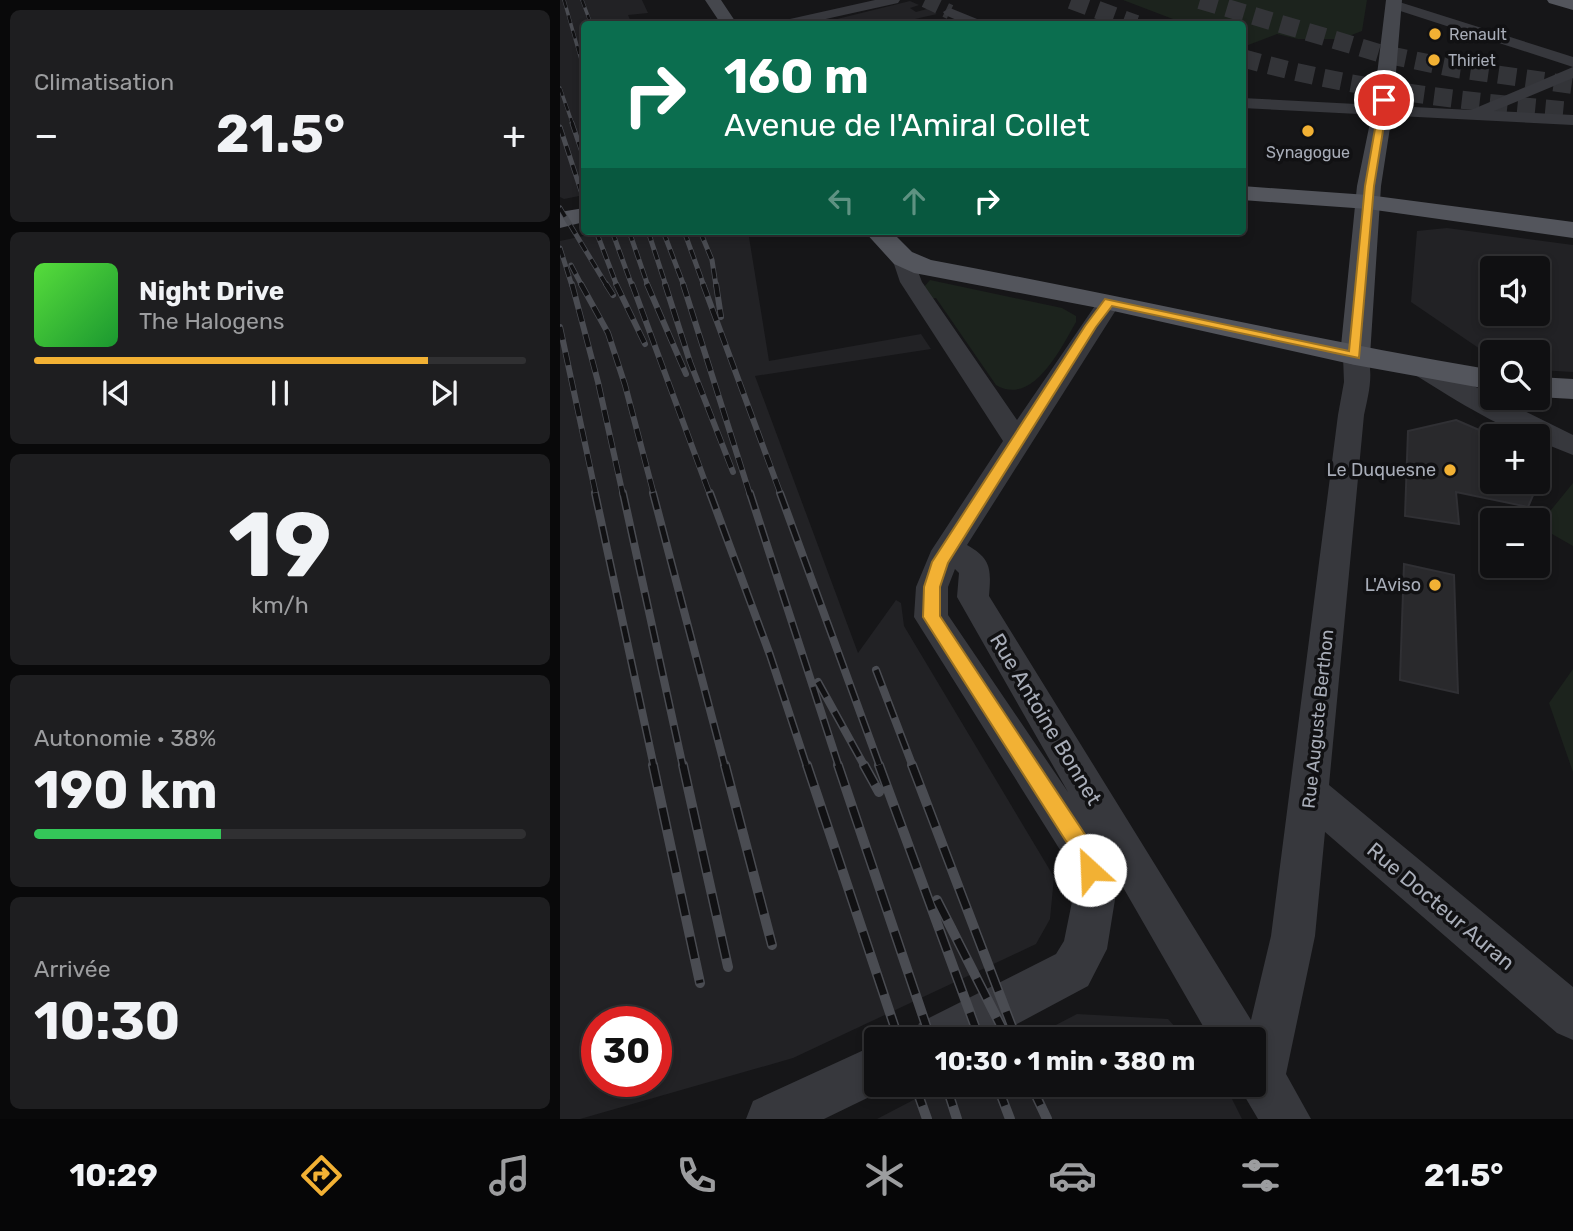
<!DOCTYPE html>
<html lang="fr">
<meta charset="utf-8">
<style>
body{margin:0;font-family:Rubik,sans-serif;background:#1e1e20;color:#f1f3f6;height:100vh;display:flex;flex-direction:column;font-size:26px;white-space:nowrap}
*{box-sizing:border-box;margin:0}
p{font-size:23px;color:#9c9d9f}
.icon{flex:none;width:38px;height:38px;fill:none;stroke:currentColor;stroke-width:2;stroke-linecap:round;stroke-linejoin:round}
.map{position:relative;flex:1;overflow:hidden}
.drawer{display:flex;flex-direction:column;gap:10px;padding:10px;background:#09090a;width:560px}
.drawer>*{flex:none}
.banner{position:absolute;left:21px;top:21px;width:665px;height:214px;border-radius:7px;box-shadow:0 4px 10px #0003,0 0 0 2px #303032;background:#0b6e4f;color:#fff;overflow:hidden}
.tools{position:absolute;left:920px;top:256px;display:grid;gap:14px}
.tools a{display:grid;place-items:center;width:70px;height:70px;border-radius:7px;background:#101012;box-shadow:0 4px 10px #0003,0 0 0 2px #303032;font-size:35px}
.speed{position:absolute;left:21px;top:1006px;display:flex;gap:14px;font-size:35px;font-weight:700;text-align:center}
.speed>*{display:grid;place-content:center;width:91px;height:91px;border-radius:50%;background:#101012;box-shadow:0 4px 10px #0003,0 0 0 2px #303032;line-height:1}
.speed .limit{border:10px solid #d22;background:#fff;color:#111}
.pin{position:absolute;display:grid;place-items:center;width:60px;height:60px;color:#fff;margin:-30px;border:4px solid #fff;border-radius:50%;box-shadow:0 2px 7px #0007}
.me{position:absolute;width:77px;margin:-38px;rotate:335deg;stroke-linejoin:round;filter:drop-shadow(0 0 5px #0008)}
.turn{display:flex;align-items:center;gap:24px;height:147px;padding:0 28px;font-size:32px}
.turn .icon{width:91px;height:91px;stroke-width:2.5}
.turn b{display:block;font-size:49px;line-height:60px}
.lanes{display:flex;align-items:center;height:66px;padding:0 28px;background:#0003;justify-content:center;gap:35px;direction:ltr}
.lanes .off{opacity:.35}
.big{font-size:52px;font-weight:700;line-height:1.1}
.drawer .tile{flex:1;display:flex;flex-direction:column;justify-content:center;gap:10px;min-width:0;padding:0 24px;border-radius:10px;background:#1e1e20}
.drawer .dial{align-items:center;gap:0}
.dial b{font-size:91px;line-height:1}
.song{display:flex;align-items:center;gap:21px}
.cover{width:84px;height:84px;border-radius:10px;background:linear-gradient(135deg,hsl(110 70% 55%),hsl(130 70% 35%))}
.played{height:7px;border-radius:4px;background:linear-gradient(90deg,#f2b134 80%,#303032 80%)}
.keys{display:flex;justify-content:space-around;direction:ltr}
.heat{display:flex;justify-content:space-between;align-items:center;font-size:38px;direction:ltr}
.charge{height:10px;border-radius:5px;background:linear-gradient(90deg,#34c759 38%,#303032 0)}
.trip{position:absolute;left:304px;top:1027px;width:402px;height:70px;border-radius:7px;background:#101012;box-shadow:0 4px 10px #0003,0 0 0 2px #303032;font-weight:700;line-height:70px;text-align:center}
.menu{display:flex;height:112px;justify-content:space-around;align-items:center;background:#060607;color:#9c9d9f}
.menu .icon{width:49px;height:49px}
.menu .selected{color:#f2b134}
.menu b{font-size:32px;color:#f1f3f6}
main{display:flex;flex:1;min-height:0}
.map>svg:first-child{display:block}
.built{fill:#222225;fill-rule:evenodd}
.green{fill:#1c231d}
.building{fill:#29292c;stroke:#303034;stroke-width:2}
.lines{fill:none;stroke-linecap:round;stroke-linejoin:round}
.street-tunnel{stroke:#333438;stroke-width:15;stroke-dasharray:15 8;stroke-linecap:butt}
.highway-tunnel{stroke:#333438;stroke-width:18;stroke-dasharray:18 10;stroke-linecap:butt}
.street{fill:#37383d;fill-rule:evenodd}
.secondary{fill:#45474d;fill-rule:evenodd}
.primary{fill:#53555c;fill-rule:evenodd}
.rail-far4-casing{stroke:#4a4c52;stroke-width:3.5}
.rail-far3-casing{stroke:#4a4c52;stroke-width:5}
.rail-far2-casing{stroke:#4a4c52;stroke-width:6}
.rail-far1-casing{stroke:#4a4c52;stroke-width:8}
.rail-casing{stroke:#4a4c52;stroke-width:10}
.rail-far4{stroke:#111113;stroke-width:2.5;stroke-dasharray:8;stroke-linecap:butt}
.rail-far3{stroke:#111113;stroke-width:3.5;stroke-dasharray:10;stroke-linecap:butt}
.rail-far2{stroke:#111113;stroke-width:4.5;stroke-dasharray:13;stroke-linecap:butt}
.rail-far1{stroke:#111113;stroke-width:5;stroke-dasharray:17;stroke-linecap:butt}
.rail{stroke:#111113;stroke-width:7;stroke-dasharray:22;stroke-linecap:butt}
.route{fill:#f2b134;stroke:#9d7322;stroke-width:2}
.poi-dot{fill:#f2b134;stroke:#111113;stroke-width:2.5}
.labels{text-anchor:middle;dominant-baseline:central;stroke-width:7;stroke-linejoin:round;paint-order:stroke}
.far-poi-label{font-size:16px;fill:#a8adb8;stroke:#111113;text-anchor:start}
.poi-label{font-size:18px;fill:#a8adb8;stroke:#111113;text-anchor:end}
.street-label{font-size:18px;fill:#a8adb8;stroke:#111113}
.near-street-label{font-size:21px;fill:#a8adb8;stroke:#111113}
</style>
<main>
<section class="drawer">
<div class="tile"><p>Climatisation</p>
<div class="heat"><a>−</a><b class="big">21.5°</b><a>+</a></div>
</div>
<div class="tile">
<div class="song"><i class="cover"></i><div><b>Night Drive</b><p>The Halogens</p></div></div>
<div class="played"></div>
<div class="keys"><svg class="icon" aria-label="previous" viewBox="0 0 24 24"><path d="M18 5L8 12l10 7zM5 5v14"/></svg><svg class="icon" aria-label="pause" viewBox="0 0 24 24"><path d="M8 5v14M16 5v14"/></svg><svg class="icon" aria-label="next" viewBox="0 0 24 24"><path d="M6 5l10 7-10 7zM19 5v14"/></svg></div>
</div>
<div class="tile dial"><b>19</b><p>km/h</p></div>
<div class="tile"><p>Autonomie · 38%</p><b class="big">190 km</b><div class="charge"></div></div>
<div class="tile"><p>Arrivée</p><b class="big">10:30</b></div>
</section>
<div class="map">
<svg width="1013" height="1119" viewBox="0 0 1013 1119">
<rect width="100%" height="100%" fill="#161618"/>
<path class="built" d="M0,0H82L88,13L68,15L72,24H24V195L4,199L0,197Z
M350,1L359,5L350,8L356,12L367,9L377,14L333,24H290L277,19Z
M887,228L1013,245V372L978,370V352H933V354L923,351L851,302L857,231ZM933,268H978V313H933Z
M47,231H188L209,361L361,334L371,349L195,376L298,653L336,600L341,603L344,626L494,877L490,919L476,944L233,1058L20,1119H0V241ZM37,1022H96V1082H37Z
M517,1014L608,1019L626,1039H469Z
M382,1085H665L682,1119H317Z"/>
<path class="green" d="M563,0H807L802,31L781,39H738L717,34L683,47L682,24H626Z
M370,280L502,308L516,316V322C501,348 473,407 436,385L376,298L368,299L364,287Z
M1013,483V546L978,526Z
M1013,669V772L989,703Z"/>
<path class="building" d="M896,420L933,436V481H978V456L988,460L968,507L896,492L899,524L845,516L848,431Z
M844,564L894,575L898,693L840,680Z"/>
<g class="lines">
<path class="street-tunnel" d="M365,0L390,12"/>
<path class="highway-tunnel" d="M511,0L576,24
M640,0L819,53L897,69L1013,85
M682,58C791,89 901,101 1013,111"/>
<path class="street" d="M315,0H340L338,3L243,24H219L221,21Z
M833,0L1013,57V67L828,7V1Z
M390,8L422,21L424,24H406L385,15L383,12Z
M1013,67V78L934,111L1013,115V125L682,108V98L911,110Z
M343,251L351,253L362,282L457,420L541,297H557L561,302L407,545C432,559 431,570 429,596L691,1020L711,936L778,415L784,382L783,356L786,351L795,349L804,351C816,368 808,396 804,415L769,785L1013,987V1040L997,1033L765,832L755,936L726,1074L751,1119H698L678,1085H695V1040H651L549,863L557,887L547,949L528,986L427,1040H353L359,1023L496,954L504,941L515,887L507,861L354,617L356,587L371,551L443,441L340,282L332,258L335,253ZM395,569L399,573L397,597L508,792L388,615V587Z
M859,359L1013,435V455L978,441V436C948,436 879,389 850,372L846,367L850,362Z
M317,1044V1085H334L264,1119H186L193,1101Z"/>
<path class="secondary" d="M145,0H161L177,24H161Z
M826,0H842L833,108L821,186L810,356L806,362L795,365L784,362L780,356L797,186L813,108Z"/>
<path class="primary" d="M987,0H1013V10L989,3Z
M682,186L808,195L1013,222V238L808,209L682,200Z
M24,208V222L0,228V212Z
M304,231H331L352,252L371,260C559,295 745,338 933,370V390L795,365L549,310L354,273L334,264Z
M978,377L1013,379V399L978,397Z"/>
<g class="rail-far4-casing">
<path id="rail-far4" d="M4,0L24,70
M22,0L31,24
M0,88L13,125"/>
</g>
<g class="rail-far3-casing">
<path id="rail-far3" d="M12,123L24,158
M0,127L24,200
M0,208L47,286
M36,231L57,286
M52,231L72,286
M69,231L88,286
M88,231L106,286
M103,231L124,286
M124,231L144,286
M140,231L152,260L156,286
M0,248L12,286
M11,265L22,286"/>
</g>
<g class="rail-far2-casing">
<path id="rail-far2" d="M12,284L38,382L63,495
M21,284L48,333L65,385L94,495
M46,284L53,295
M56,284L85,344
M72,284L150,495
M87,284L126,374
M105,284L130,362L173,472
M123,284L190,495
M143,284L221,495
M156,284L161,317
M0,327L36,495"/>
</g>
<g class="rail-far1-casing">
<path id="rail-far1" d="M35,493L94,767
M63,493L123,767
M93,493L165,767
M150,493L210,655L247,767
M190,493L279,767
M220,493L320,767
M316,670L353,767
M258,682L305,767"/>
</g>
<g class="rail-casing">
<path id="rail" d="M93,765L140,983
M123,765L168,967
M165,765L212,945
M247,765L339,1040
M278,765L371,1040
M304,765L319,792
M319,765L420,1040
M352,765L457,1040
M377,900L448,1040
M355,1085L367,1119
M386,1085L397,1119
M437,1085L450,1119
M471,1085L487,1119"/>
</g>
<use href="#rail-far4" class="rail-far4"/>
<use href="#rail-far3" class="rail-far3"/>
<use href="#rail-far2" class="rail-far2"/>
<use href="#rail-far1" class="rail-far1"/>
<use href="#rail" class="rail"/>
</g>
<path class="route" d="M824,97L828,100L814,186L799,358L552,306L536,327L388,563L380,587V616L532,845L541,870L538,877L530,880L523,877L516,857L363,617L364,587L372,562L525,326L545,299L789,351L805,186L820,100Z"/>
<g class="poi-dot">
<circle cx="875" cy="34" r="7"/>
<circle cx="874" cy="60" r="7"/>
<circle cx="748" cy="131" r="7"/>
<circle cx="890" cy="470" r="7"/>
<circle cx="875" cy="585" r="7"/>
</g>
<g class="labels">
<g class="far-poi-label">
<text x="889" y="34">Renault</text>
<text x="888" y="60">Thiriet</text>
<text x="748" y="152" text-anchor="middle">Synagogue</text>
</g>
<g class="poi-label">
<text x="876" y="470">Le Duquesne</text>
<text x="861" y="585">L'Aviso</text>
</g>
<g class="street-label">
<text transform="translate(758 719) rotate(-84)">Rue Auguste Berthon</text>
</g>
<g class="near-street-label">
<text transform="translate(486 719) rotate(59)">Rue Antoine Bonnet</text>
<text transform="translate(881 906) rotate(40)">Rue Docteur Auran</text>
</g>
</g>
</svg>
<div class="tools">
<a><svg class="icon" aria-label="sound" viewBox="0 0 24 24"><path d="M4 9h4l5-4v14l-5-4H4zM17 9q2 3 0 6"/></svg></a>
<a><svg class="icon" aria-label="search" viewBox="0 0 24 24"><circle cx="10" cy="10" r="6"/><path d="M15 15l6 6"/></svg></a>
<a>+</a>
<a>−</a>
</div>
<div class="speed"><div class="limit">30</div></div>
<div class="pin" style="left:824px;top:100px;background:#d93025"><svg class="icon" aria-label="arrive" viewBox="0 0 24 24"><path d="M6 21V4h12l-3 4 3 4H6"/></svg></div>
<svg class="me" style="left:530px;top:870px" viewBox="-20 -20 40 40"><circle r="19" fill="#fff"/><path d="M0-13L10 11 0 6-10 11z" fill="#f2b134"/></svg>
<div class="trip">10:30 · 1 min · 380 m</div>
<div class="banner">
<div class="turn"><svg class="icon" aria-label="right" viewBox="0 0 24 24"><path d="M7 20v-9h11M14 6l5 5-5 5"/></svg><div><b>160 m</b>Avenue de l'Amiral Collet</div></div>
<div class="lanes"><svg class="icon off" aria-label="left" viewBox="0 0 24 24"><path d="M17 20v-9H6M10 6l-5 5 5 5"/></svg><svg class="icon off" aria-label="ahead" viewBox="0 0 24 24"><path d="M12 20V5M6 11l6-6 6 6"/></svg><svg class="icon" aria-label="right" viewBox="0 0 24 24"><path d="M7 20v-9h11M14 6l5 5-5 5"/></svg></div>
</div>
</div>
</main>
<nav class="menu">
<b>10:29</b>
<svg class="icon selected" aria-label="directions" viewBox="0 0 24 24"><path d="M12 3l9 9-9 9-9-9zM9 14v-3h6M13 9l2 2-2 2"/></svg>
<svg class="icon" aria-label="music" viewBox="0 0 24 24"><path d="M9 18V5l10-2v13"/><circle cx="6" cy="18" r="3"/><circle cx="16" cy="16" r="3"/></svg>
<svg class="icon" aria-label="phone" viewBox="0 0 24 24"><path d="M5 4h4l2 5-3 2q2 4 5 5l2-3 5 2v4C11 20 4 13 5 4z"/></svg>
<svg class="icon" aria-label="climate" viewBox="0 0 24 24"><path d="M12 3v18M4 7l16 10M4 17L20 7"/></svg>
<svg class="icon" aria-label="car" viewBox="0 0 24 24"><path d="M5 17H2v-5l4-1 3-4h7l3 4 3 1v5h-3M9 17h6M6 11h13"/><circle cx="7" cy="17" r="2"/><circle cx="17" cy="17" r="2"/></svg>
<svg class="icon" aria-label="filters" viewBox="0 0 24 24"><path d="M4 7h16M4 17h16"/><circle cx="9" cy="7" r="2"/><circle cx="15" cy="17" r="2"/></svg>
<b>21.5°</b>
</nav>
